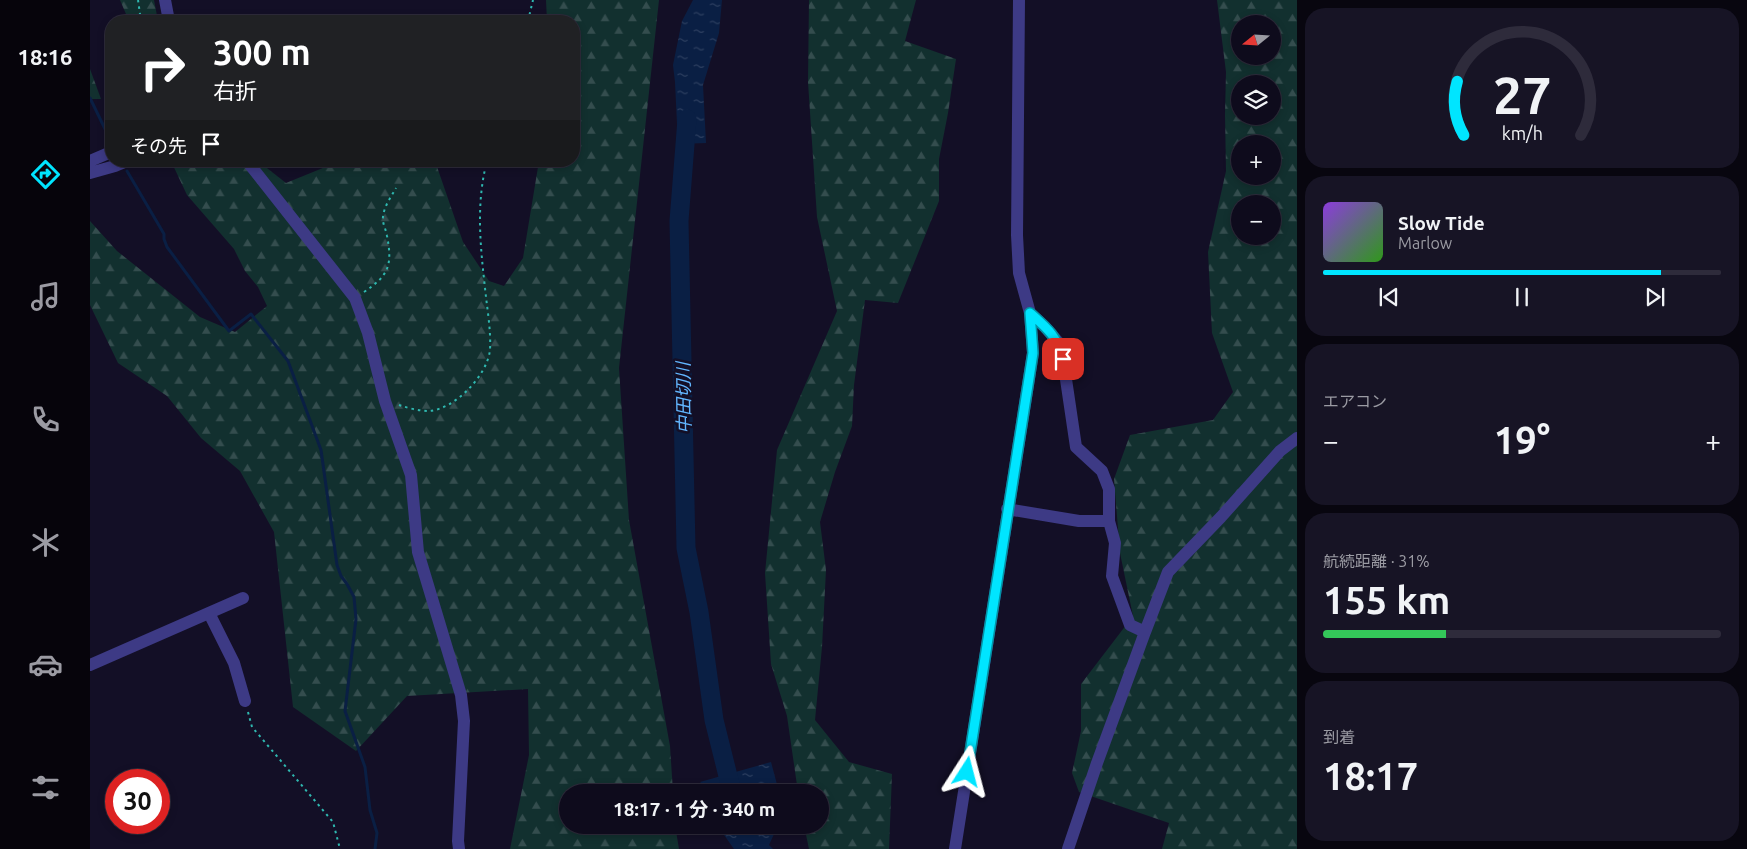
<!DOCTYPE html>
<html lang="ja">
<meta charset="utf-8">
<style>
body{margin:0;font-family:Ubuntu,"Noto Sans JP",sans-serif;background:#171425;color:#f1f3f6;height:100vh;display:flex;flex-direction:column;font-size:19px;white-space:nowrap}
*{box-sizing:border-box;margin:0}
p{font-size:16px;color:#9b9ba3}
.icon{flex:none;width:28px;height:28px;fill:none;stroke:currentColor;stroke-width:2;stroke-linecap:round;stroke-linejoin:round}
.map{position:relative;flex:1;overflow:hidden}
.sheet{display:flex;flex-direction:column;gap:8px;padding:8px;background:#08060f;width:450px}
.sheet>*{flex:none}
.hud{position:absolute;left:15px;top:15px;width:475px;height:152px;border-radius:20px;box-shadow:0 2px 8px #0003,0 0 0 1px #2e2b3b;background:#202124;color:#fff;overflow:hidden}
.needle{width:32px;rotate:252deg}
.fabs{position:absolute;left:1141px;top:15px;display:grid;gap:10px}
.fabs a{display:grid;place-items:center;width:50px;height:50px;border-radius:50%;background:#0e0b1c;box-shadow:0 2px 8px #0003,0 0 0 1px #2e2b3b;font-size:25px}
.speed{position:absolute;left:15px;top:769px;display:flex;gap:10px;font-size:25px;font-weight:700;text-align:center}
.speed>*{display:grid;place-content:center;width:65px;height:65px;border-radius:50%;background:#0e0b1c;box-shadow:0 2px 8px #0003,0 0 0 1px #2e2b3b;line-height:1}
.speed .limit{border:8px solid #d22;background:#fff;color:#111}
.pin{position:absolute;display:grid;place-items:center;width:42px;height:42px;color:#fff;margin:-21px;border-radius:10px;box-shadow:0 2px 8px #0006}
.me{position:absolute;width:55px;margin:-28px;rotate:9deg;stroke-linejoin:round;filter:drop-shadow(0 0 4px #0008)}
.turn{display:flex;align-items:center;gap:18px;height:105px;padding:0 25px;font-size:22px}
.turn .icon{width:65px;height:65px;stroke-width:2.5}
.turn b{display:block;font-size:35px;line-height:42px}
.then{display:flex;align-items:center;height:48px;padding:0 25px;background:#0003;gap:10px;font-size:19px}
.big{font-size:38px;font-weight:700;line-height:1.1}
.sheet .tile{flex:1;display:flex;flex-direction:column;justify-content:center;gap:8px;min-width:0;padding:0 18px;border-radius:20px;background:#171425}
.sheet .dial{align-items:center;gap:0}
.dial svg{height:130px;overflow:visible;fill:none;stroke:#2e2b3b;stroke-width:7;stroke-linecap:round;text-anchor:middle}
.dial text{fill:#f1f3f6;stroke:none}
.song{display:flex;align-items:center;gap:15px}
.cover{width:60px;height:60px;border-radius:8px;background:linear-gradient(135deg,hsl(270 70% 55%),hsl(110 70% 35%))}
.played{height:5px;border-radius:2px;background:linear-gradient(90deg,#00e5ff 85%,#2e2b3b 85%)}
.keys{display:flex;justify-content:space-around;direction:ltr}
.heat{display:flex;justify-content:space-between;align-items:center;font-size:28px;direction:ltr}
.charge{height:8px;border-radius:4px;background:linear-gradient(90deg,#34c759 31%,#2e2b3b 0)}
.trip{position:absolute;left:469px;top:784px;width:270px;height:50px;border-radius:25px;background:#0e0b1c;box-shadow:0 2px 8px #0003,0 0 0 1px #2e2b3b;font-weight:700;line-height:50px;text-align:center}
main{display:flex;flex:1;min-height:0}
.tab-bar{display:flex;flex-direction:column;width:90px;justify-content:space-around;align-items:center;background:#06040b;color:#9b9ba3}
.tab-bar .icon{width:35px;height:35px}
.tab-bar .on{color:#00e5ff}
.tab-bar b{font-size:22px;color:#f1f3f6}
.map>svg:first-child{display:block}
.forest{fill:url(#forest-firs);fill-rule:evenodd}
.water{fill:url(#water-ripples)}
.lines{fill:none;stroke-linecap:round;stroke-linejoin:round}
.stream{stroke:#0a1f44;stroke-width:3}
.river{stroke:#0a1f44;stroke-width:19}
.path{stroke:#2fb8b0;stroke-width:2;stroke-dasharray:2.5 4;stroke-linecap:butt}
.minor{stroke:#3d3a85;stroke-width:12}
.route-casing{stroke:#0095a6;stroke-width:12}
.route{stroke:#00e5ff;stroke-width:9}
.labels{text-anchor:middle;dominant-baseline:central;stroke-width:5;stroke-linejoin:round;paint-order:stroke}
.water-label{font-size:18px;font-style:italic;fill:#62b6ff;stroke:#130f26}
</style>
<main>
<nav class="tab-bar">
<b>18:16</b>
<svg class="icon on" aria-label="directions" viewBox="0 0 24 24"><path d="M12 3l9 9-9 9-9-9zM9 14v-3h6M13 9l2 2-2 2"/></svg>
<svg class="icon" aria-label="music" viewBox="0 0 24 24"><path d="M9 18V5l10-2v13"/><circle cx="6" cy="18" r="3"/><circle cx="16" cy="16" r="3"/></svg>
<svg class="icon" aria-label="phone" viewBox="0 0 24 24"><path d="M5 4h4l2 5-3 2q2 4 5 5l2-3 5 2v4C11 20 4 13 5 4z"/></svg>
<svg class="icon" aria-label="climate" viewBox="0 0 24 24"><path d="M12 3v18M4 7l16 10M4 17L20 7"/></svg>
<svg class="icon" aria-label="car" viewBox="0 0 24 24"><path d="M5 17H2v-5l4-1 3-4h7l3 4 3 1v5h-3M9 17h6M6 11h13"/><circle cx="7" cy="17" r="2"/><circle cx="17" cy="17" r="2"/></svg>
<svg class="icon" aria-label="filters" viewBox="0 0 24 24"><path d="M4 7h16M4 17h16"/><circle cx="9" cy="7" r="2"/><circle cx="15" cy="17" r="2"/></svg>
</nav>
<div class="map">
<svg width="1207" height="849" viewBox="0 0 1207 849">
<defs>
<pattern id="forest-firs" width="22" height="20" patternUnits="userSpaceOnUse" patternTransform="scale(1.25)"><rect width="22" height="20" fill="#12302f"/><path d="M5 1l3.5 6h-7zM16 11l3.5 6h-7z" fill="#344d4e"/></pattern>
<pattern id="water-ripples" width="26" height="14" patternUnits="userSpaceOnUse" patternTransform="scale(1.25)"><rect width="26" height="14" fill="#0a1f44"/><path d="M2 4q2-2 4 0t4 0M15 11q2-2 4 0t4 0" fill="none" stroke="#2d3f60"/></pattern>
</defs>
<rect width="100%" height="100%" fill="#130f26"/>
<path class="forest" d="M30,0H64L68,21H39Z
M456,0H569L529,368L539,520L580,746L583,792H478V825H585L589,849H420L439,755L438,689L317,696L266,751L203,707L184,532L150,471L111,438L77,396L28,363L0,305V221L27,251L110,317L145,332L177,306L168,287L155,271L144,249L97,195L81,161H168L196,183L250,161H345L373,242L399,281L414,286L433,258L449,161H484V21H457Z
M719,0H826L815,41L866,59L858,113L849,159V201L808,303L775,300L764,385L762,426L745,472L730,522L736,570L732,647L725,720L759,762L802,774L799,849H719L714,825H730V792H708L697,716L681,664L675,573L687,450L747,311L727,217L718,82Z
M1127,0H1207V849H1072L1079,823L989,792L982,773L991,731V684L1043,616L1030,553L1024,479L1040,435L1123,420L1143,392L1122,333L1118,252L1136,171L1135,114L1136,72ZM1150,24H1182V56H1150ZM1150,84H1182V116H1150ZM1150,144H1182V176H1150ZM1150,204H1182V236H1150Z
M0,69L11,99H0Z"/>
<path class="water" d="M603,0H632L629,33L613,85L616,143L588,144L585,82L583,65L592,21Z
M681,762L689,792H620L610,782Z
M627,825H692L684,834L679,845L683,849H644Z"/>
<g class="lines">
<path class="stream" d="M0,98L16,131
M37,171L74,234V239L77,247L139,331L161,314L198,361L231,450L247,565L251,576L257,584L264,597L266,619L255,711L275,767L280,810L287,833L285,849"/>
<path class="river" d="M597,119L589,221L596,548L609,612L624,720L642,792"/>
<path class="path" d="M48,0L51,21
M438,21L443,0
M274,292C298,276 303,266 297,236C296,229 292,223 293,217C294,206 301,197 306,188
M309,405C318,408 329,411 339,411C365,409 397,376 400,350C401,333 398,314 396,297C391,252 385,206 397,161
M158,712L162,727L243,822L250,849"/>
<path class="minor" d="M75,0L79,21
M929,0L927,235L929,273L940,313L955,327L968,342L973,359L986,447L1012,471L1019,489V521L1025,543L1022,576L1040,625L1055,632L1078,572L1131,517L1190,451L1207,438
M0,161L21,152
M157,161L265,298L278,333L295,401L321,475L328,552L371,695L374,721L368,841L369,849
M0,173L25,166L37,161
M917,509L989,521H1019
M119,613L144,663L155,701
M0,665L153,598
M865,849L943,353L940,313
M978,849L1007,763L1055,632"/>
</g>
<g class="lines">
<g class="route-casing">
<path id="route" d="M877,772L943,353L940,313C958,329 966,335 973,359"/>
</g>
<use href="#route" class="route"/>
</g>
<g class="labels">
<g class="water-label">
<text transform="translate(593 398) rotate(-91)">中田切川</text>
</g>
</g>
</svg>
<div class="fabs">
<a><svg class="needle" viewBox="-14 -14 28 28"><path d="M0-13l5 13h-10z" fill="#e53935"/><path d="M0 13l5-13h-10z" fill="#9b9ba3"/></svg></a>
<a><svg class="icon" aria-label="layers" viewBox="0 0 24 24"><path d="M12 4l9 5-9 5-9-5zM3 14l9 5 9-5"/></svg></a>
<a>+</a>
<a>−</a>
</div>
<div class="speed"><div class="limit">30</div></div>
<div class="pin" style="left:973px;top:359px;background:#d93025"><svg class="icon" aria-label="arrive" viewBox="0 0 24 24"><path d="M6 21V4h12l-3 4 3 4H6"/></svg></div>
<svg class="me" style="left:877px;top:772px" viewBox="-20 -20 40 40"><path d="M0-17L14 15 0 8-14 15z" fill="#00e5ff" stroke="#fff" stroke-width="4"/></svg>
<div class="trip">18:17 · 1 分 · 340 m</div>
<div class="hud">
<div class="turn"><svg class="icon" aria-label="right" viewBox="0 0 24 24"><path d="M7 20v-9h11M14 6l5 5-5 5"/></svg><div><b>300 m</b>右折</div></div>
<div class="then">その先<svg class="icon" aria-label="arrive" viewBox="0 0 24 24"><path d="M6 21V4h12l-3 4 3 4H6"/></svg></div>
</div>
</div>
<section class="sheet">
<div class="tile dial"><svg viewBox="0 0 100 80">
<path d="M14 69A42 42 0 1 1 86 69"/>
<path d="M14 69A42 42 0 0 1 10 36" stroke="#00e5ff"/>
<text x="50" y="56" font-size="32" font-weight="700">27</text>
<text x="50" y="72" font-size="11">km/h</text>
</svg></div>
<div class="tile">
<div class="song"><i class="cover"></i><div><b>Slow Tide</b><p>Marlow</p></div></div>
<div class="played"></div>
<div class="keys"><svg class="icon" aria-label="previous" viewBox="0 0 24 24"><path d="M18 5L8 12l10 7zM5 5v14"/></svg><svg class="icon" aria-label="pause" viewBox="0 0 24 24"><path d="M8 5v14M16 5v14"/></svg><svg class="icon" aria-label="next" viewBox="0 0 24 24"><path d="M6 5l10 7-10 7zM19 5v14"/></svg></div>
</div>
<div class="tile"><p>エアコン</p>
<div class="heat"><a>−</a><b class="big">19°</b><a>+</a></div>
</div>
<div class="tile"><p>航続距離 · 31%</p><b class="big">155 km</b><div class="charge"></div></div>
<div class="tile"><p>到着</p><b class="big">18:17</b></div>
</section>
</main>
